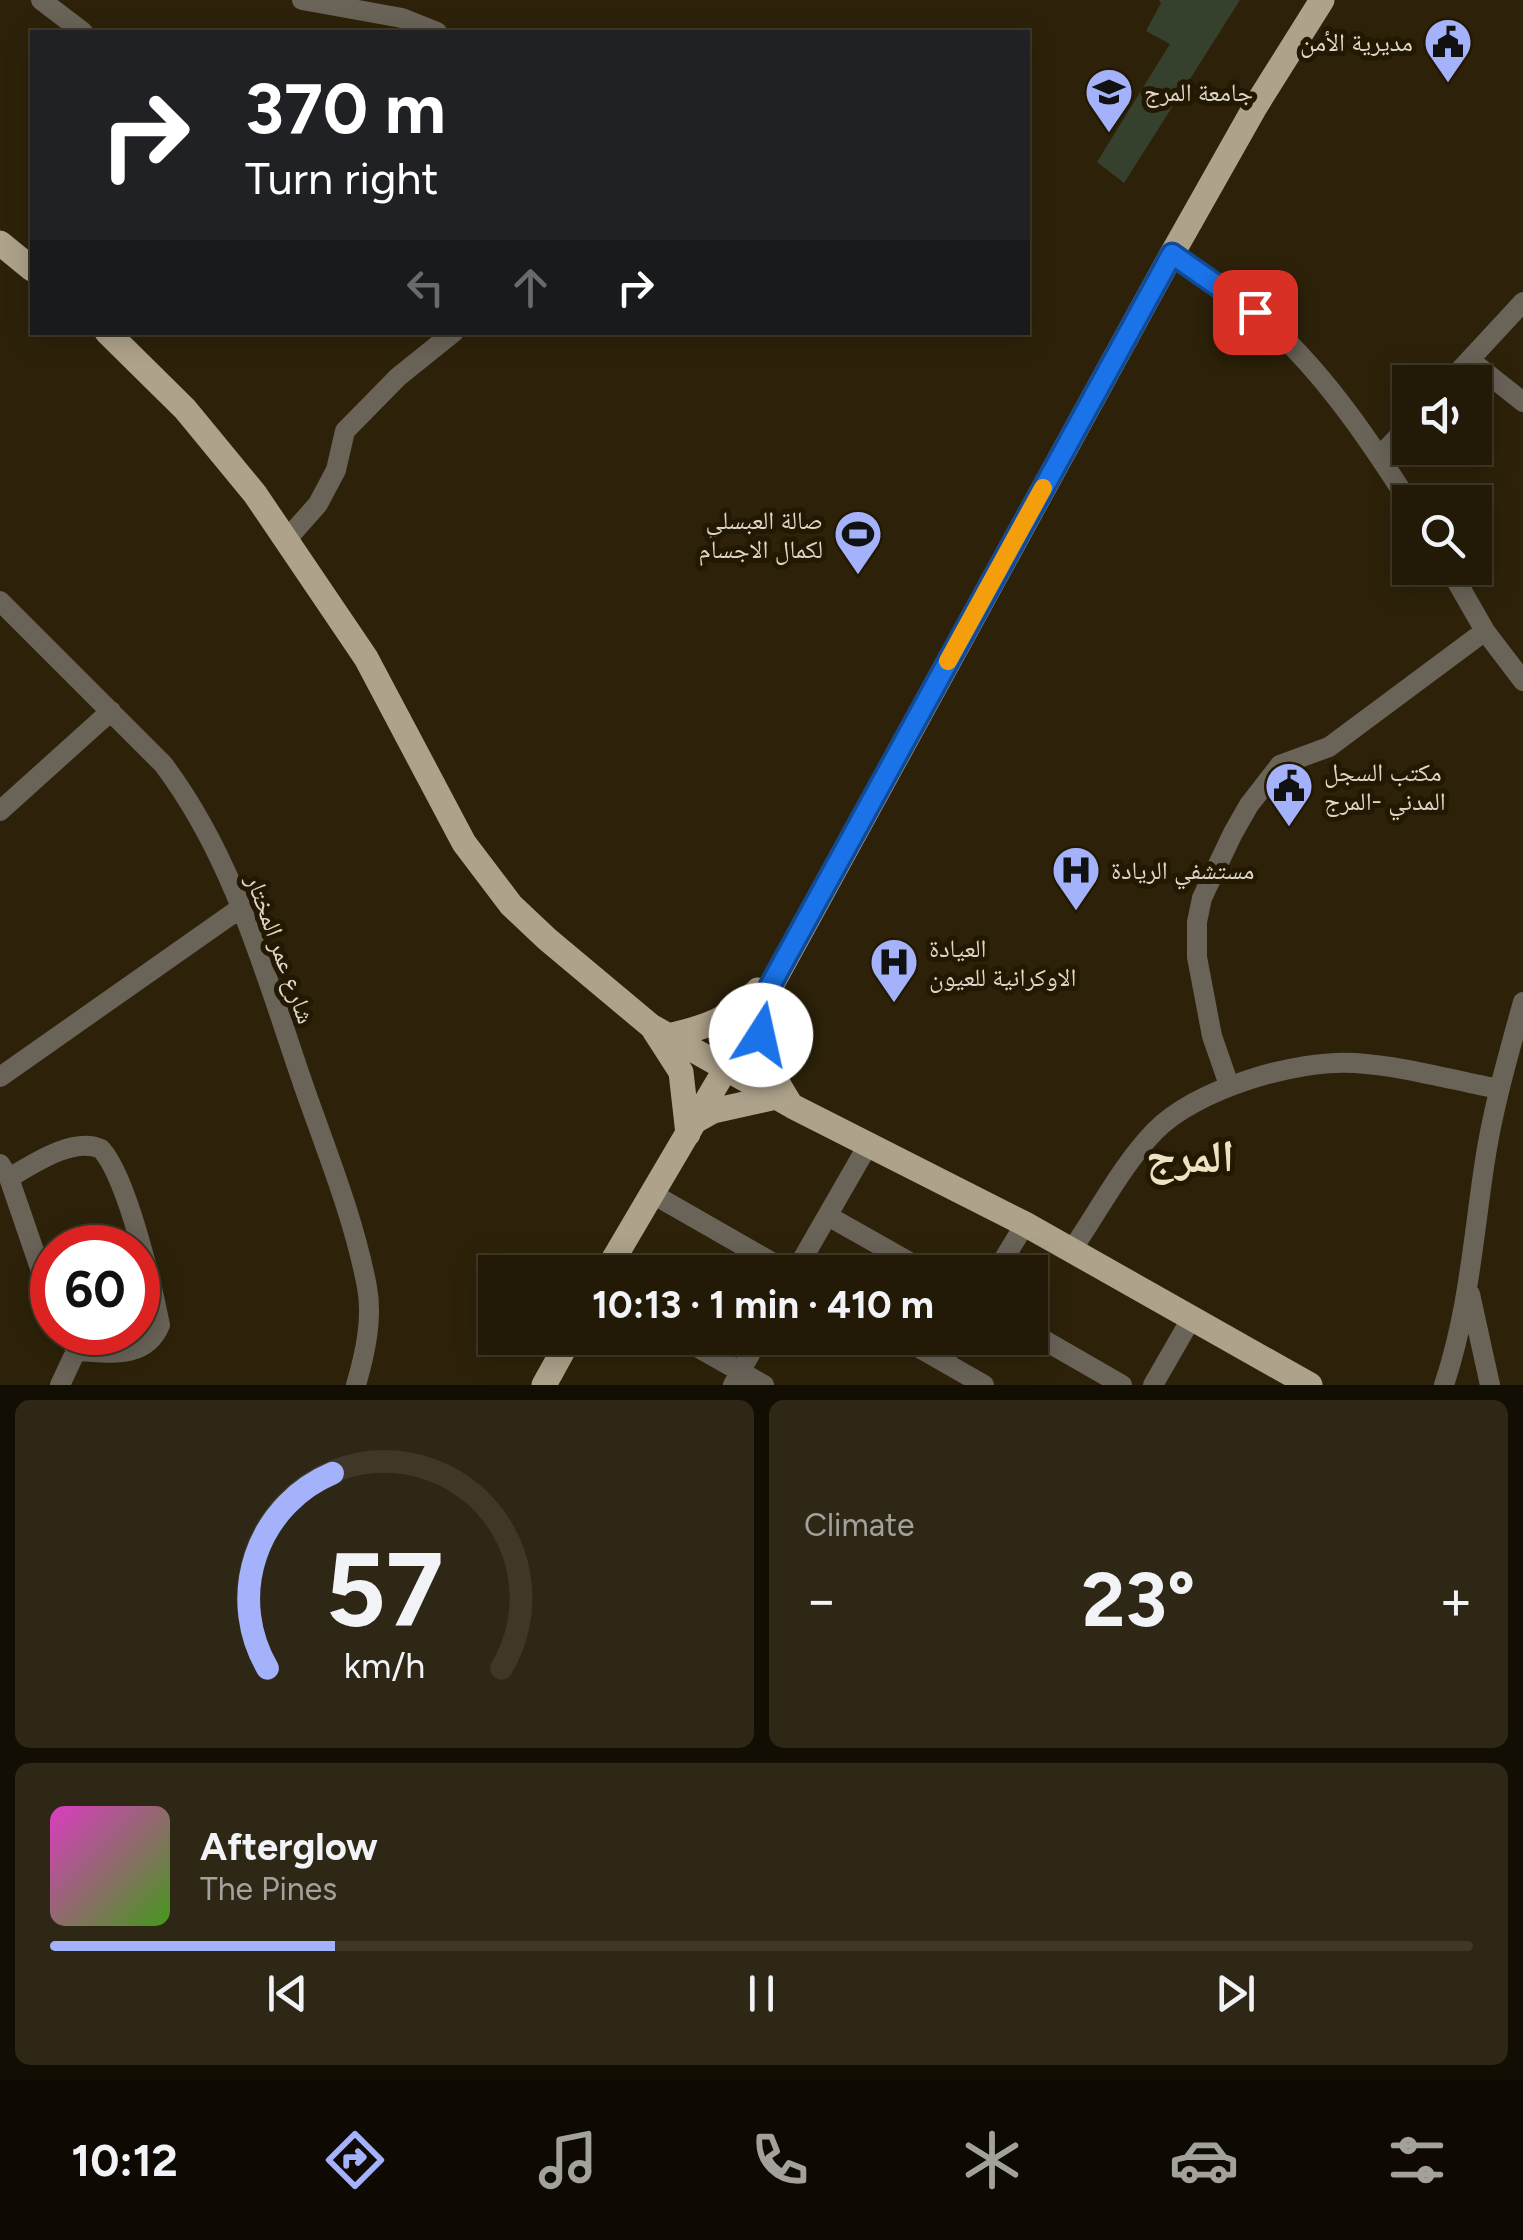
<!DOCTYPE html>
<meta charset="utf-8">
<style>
body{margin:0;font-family:Figtree,"Noto Naskh Arabic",sans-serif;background:#2e2715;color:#f1f3f6;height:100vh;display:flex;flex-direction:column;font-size:38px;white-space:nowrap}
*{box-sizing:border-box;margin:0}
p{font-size:32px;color:#a2a19b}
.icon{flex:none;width:55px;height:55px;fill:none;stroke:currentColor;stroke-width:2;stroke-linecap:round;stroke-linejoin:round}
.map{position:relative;height:1385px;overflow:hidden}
.sheet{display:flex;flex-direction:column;gap:15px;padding:15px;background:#130e04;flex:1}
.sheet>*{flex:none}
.hud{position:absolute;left:30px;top:30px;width:1000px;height:305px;border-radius:0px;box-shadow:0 5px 25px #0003,0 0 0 2px #3f3828;background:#202124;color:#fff;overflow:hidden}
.tools{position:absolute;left:1392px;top:365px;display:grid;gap:20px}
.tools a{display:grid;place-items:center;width:100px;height:100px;border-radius:0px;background:#221a07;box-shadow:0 5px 25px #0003,0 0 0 2px #3f3828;font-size:50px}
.speed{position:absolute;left:30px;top:1225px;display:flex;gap:20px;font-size:50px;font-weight:700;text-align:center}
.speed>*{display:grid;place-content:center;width:130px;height:130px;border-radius:50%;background:#221a07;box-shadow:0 5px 25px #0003,0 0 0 2px #3f3828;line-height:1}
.speed .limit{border:15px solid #d22;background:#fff;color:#111}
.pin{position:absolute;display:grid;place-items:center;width:85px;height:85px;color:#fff;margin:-42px;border-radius:20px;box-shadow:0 5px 15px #0006}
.me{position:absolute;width:110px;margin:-55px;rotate:10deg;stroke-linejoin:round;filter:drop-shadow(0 0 8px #0008)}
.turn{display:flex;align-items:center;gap:35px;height:210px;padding:0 50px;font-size:45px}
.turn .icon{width:130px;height:130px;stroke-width:2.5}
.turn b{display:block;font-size:70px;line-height:85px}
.lanes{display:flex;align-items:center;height:95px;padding:0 50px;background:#0003;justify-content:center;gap:50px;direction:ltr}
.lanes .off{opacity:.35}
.big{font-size:75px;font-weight:700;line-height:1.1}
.sheet .widget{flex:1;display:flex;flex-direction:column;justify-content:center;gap:15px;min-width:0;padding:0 35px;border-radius:15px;background:#2e2715}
.sheet .dial{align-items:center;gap:0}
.dial svg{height:260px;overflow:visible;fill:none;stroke:#3f3828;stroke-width:7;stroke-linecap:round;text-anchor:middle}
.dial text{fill:#f1f3f6;stroke:none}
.song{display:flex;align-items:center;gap:30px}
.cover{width:120px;height:120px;border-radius:15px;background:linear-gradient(135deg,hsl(310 70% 55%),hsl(100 70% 35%))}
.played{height:10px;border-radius:5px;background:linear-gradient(90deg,#a4b2fc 20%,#3f3828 20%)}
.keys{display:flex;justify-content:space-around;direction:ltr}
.heat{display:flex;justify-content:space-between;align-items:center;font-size:55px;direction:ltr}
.sheet .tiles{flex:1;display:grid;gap:15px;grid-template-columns:1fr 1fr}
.widget:last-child{grid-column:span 2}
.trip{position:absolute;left:478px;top:1255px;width:570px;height:100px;border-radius:0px;background:#221a07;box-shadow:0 5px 25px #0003,0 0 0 2px #3f3828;font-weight:700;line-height:100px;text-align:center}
.menu{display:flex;height:160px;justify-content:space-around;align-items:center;background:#0e0a03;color:#a2a19b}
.menu .icon{width:70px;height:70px}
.menu .current{color:#a4b2fc}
.menu b{font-size:45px;color:#f1f3f6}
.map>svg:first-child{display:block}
.green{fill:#35412d}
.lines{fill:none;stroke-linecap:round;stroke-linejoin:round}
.minor{stroke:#696358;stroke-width:20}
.major{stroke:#aea28b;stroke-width:25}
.route-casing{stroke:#114b97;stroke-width:25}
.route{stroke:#1a73e8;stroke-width:18}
.slow{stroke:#f59e0b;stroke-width:18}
.labels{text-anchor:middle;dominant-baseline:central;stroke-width:10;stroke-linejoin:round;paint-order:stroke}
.poi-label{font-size:25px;fill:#ddd6c8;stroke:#231801;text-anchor:start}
.street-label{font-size:25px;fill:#ddd6c8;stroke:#231801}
.town-label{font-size:45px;font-weight:bold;fill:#f0e1c3;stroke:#231801}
</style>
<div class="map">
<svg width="1523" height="1385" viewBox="0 0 1523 1385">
<rect width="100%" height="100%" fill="#2d2209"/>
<path class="green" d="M1159,0H1240L1124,183L1097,162L1170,44L1146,31L1161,3Z"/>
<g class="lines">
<path class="minor" d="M41,0L83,32
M302,0L402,18L437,32
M1172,254C1200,272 1229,290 1255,312C1317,363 1367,436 1410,504
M1470,360L1523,402
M1449,382L1523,302
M1380,456L1410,424
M287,539L318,504L336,470L345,431L398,377L454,332
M1449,568L1485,631L1523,681
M0,601L163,764C234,858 265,974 303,1084C326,1150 354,1218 367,1287C373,1319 365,1354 356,1385
M0,811L111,711
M0,1077L242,907
M1229,1085L1212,1036L1197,957V922L1202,898L1233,833L1249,805L1280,765L1329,747L1485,631
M0,1164L9,1178L52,1303
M9,1178C33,1164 74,1136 101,1149C127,1177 152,1285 160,1325C145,1361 107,1352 76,1351
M651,1193L789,1272
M828,1216L927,1272
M1071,1251C1098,1212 1122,1165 1155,1131C1196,1089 1297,1059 1355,1063C1403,1066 1452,1080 1499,1089
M795,1272L868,1145
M996,1272L1025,1224
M1470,1294L1490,1385
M1030,1332L1122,1385
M681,1338L764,1385
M902,1338L984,1385
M943,1361L957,1338
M60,1385L76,1351L67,1332
M733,1385L759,1338
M1153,1385L1191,1319
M1444,1385C1468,1313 1473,1241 1484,1167C1492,1111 1508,1056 1523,1002"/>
<path class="major" d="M0,243L32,269
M107,332L185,409L255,494L366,658L464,843L511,905L547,939L651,1026L792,1106L1025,1224L1310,1385
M766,1004C757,1046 767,1067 789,1102
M654,1030L681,1072L688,1134
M667,1036C705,1028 731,1019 758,990
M695,1121L713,1111L776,1097
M606,1272L726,1068L1172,254L1255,107L1322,0
M544,1385L570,1338"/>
</g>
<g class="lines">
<g class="route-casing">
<path id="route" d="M761,1035L770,986L1172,254L1255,312"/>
</g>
<use href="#route" class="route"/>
<path class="slow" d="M948,661L1043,488"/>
</g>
<defs>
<g id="civic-pin" transform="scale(2.5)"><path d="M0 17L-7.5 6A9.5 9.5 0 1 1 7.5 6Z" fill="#a4b2fc" stroke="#231801"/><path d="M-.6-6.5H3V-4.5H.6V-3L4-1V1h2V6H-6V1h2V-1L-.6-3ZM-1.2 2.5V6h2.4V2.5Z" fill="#111"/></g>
<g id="university-pin" transform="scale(2.5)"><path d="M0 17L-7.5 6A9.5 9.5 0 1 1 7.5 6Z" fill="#a4b2fc" stroke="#231801"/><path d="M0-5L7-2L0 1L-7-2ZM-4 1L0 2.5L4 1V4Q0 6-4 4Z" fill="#111"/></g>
<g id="stadium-pin" transform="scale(2.5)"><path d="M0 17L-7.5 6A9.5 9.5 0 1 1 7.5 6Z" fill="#a4b2fc" stroke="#231801"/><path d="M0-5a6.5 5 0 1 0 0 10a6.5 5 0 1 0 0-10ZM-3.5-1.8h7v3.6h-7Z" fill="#111"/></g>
<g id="hospital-pin" transform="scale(2.5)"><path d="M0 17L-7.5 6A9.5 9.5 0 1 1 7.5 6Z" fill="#a4b2fc" stroke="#231801"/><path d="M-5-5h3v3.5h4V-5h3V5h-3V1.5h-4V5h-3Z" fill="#111"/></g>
</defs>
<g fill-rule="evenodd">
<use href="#civic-pin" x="1448" y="42"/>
<use href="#university-pin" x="1109" y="92"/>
<use href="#stadium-pin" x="858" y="534"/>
<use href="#civic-pin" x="1289" y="786"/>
<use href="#hospital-pin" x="1076" y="870"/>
<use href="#hospital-pin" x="894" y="962"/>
</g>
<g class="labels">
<g class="poi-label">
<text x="1413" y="42" text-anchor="end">مديرية الأمن</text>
<text x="1144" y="92">جامعة المرج</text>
<text x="823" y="520" text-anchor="end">صالة العبسلي<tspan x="823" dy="29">لكمال الاجسام</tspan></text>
<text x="1324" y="772">مكتب السجل<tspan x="1324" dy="29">المدني -المرج</tspan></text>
<text x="1111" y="870">مستشفي الريادة</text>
<text x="929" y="948">العيادة<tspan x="929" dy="29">الاوكرانية للعيون</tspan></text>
</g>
<g class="street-label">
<text transform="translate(281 949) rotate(70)">شارع عمر المختار</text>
</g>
<g class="town-label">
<text x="1190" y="1156">المرج</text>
</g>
</g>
</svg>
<div class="tools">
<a><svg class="icon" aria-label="sound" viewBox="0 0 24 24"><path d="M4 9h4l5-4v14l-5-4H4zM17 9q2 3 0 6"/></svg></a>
<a><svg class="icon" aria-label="search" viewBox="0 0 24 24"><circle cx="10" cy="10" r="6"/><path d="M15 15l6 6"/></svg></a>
</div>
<div class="speed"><div class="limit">60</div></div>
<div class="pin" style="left:1255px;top:312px;background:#d93025"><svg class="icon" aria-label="arrive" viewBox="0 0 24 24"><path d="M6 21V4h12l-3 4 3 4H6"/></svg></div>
<svg class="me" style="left:761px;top:1035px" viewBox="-20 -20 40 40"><circle r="19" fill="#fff"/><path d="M0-13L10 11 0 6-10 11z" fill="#1a73e8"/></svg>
<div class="trip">10:13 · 1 min · 410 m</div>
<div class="hud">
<div class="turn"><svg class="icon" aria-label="right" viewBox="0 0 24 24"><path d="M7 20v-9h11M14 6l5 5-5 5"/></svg><div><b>370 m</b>Turn right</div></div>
<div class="lanes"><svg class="icon off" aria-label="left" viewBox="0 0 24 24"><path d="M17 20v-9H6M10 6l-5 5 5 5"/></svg><svg class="icon off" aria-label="ahead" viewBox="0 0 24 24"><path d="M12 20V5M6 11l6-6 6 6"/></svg><svg class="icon" aria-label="right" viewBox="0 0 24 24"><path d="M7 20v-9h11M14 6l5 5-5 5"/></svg></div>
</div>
</div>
<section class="sheet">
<div class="tiles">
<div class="widget dial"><svg viewBox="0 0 100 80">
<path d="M14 69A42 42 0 1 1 86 69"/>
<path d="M14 69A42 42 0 0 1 34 9" stroke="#a4b2fc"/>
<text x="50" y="56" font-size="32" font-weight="700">57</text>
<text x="50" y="72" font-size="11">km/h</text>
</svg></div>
<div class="widget"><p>Climate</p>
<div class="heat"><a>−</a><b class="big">23°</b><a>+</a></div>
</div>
<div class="widget">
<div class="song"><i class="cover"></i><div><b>Afterglow</b><p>The Pines</p></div></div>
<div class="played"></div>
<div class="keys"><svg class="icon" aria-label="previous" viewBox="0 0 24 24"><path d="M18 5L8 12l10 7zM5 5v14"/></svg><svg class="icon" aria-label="pause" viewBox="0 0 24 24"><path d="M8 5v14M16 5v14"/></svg><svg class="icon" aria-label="next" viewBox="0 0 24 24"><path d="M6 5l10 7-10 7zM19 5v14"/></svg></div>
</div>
</div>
</section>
<nav class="menu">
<b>10:12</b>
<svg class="icon current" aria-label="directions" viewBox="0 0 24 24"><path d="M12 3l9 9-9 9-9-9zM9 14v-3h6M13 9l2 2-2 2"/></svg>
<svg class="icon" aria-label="music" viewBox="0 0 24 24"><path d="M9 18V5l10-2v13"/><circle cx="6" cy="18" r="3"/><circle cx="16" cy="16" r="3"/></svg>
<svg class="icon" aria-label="phone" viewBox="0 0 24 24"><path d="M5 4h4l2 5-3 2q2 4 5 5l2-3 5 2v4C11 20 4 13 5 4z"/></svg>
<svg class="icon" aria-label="climate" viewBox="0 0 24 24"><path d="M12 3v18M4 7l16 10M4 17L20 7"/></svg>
<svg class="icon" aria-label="car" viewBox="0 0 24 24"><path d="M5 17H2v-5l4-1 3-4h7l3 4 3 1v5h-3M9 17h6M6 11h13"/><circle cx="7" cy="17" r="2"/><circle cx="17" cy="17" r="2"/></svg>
<svg class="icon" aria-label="filters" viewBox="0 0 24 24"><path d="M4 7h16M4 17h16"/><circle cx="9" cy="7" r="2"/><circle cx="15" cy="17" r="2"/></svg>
</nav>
